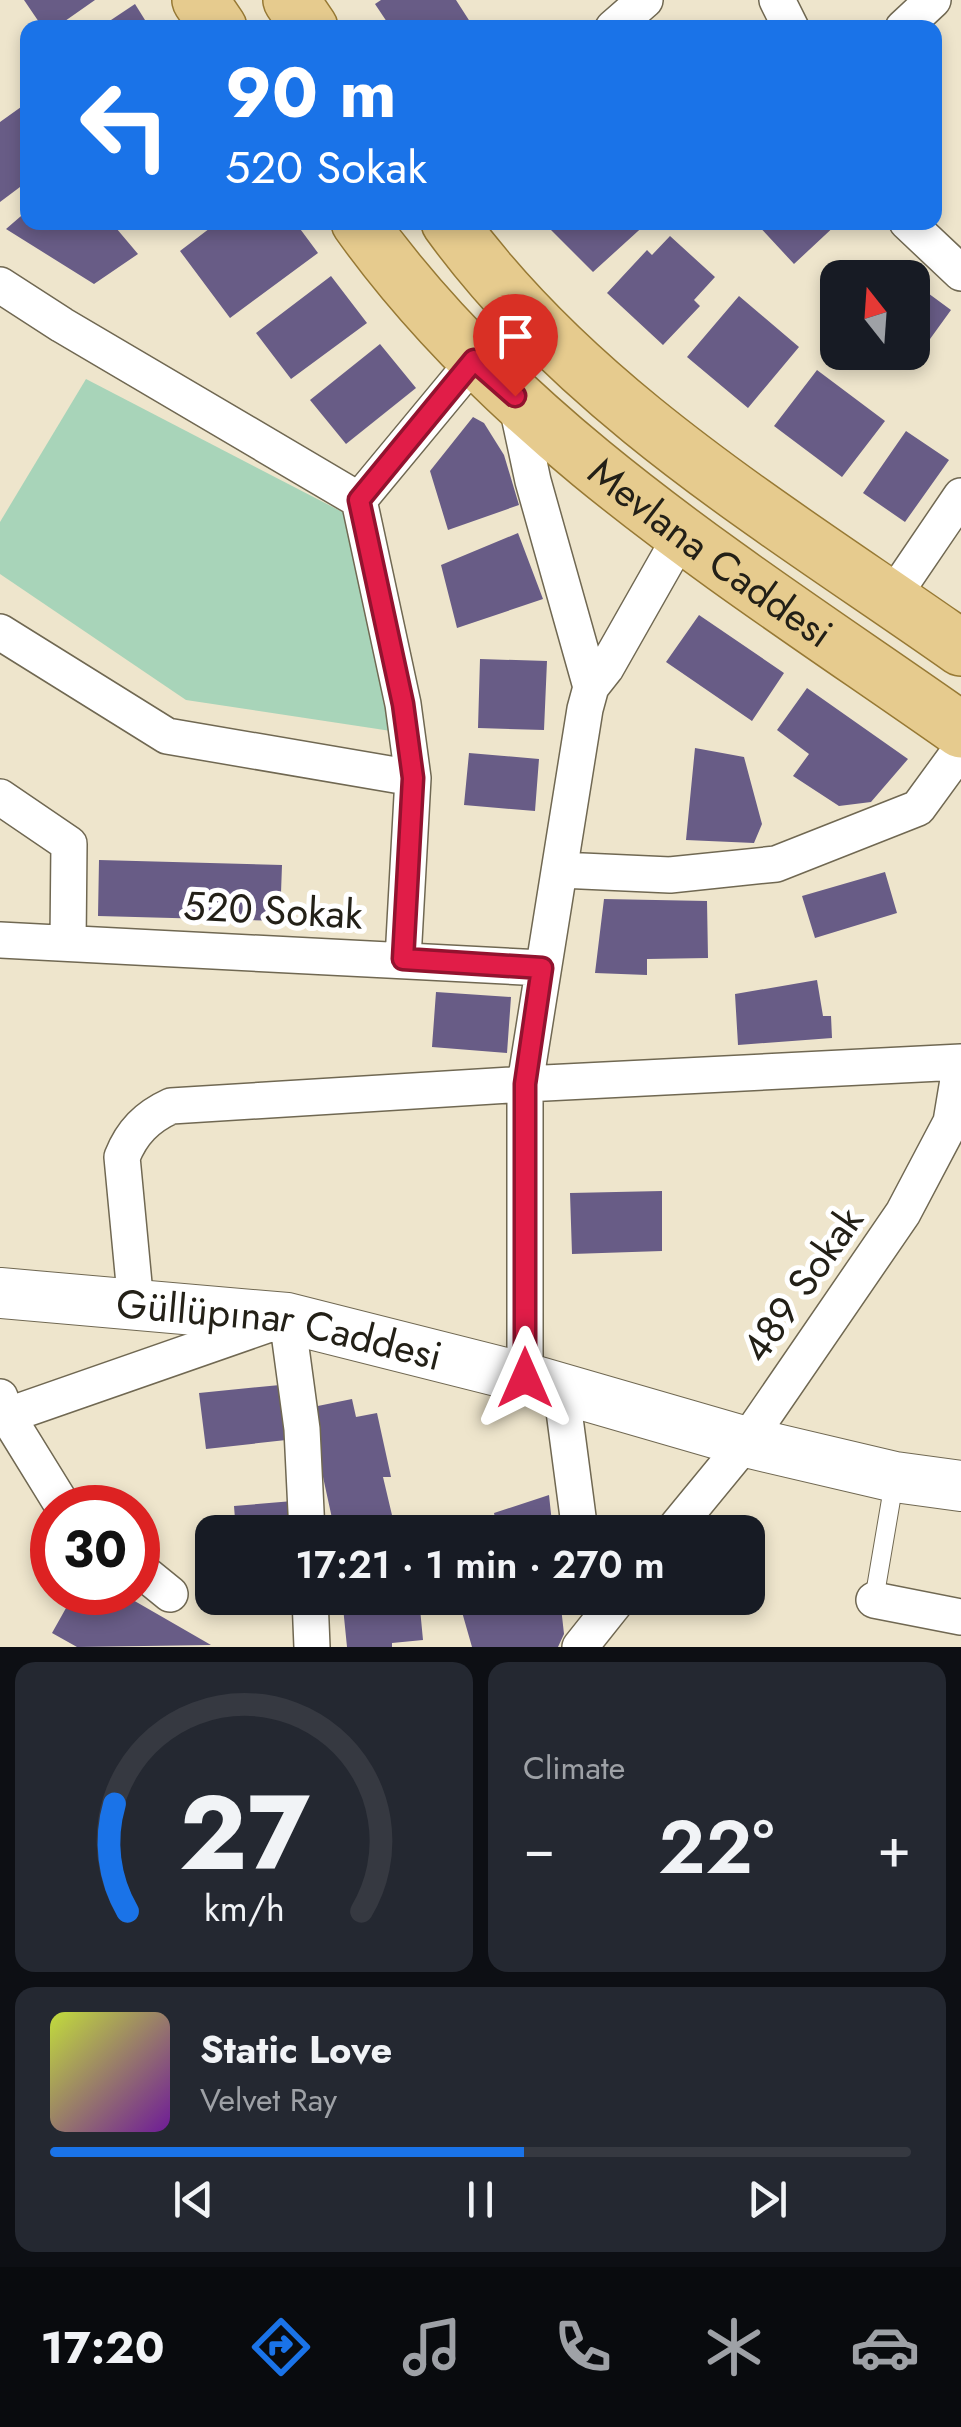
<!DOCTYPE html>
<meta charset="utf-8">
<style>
body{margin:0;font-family:Jost,sans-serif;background:#242831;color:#f1f3f6;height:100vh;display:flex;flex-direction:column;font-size:38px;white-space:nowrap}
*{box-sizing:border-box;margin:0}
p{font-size:32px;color:#9ea1a6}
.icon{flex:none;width:55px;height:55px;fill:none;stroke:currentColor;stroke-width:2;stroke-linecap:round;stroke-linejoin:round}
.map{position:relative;height:1647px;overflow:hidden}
.panel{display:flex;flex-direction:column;gap:15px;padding:15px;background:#0d0f14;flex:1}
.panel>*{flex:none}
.guide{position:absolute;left:20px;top:20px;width:922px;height:210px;border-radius:20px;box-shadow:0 5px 15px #0003;background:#1a73e8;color:#fff;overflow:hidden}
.needle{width:65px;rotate:343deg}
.controls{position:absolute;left:820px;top:260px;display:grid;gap:20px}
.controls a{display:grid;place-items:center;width:110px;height:110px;border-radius:20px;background:#171b24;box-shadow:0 5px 15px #0003;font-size:50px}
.speed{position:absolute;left:30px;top:1485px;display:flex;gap:20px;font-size:50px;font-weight:700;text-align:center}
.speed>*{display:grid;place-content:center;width:130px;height:130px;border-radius:50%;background:#171b24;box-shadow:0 5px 15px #0003;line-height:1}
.speed .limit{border:15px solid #d22;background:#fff;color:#111}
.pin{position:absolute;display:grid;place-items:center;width:85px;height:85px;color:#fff;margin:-102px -42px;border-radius:50% 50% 50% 0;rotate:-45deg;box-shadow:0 0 10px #0007}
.pin .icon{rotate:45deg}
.me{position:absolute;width:110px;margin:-55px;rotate:0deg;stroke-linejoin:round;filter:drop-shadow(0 0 8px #0008)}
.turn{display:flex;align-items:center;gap:35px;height:210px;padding:0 40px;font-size:45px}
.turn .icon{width:130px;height:130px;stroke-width:2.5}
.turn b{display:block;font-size:70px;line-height:85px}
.big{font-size:75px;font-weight:600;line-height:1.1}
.panel .card{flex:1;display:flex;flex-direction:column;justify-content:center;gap:15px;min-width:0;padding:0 35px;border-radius:20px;background:#242831}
.panel .dial{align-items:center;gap:0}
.dial svg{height:260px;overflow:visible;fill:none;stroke:#363941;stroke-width:7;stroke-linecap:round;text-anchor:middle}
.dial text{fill:#f1f3f6;stroke:none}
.song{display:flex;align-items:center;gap:30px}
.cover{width:120px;height:120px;border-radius:15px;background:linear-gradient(135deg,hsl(70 70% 55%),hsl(280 70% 35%))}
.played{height:10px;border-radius:5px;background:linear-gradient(90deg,#1a73e8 55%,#363941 55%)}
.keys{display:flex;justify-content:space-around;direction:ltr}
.heat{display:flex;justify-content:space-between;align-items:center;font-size:55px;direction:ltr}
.panel .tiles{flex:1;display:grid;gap:15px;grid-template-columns:1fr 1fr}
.card:last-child{grid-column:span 2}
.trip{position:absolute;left:195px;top:1515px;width:570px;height:100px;border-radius:20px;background:#171b24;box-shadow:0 5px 15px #0003;font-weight:600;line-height:100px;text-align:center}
.menu{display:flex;height:160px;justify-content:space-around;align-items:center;background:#090b0e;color:#9ea1a6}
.menu .icon{width:70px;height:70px}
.menu .active{color:#1a73e8}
.menu b{font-size:45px;color:#f1f3f6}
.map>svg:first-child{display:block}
.green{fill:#a8d4b9}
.building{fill:#685c86}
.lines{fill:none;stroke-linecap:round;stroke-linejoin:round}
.lane-casing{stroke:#706852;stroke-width:20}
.street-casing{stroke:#706852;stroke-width:38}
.secondary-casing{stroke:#706852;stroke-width:52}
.primary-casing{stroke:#977934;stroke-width:58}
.lane{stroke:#fff;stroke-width:18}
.street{stroke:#fff;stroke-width:35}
.secondary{stroke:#fff;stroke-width:50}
.primary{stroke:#e6cb8e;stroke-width:55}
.route-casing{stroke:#92132f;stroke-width:25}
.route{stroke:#e11d48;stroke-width:18}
.labels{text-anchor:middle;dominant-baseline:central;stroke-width:10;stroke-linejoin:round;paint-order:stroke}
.street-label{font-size:40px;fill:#232017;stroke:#fff}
</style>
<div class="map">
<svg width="961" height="1647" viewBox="0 0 961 1647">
<rect width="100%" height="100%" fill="#eee5cc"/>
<path class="green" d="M86,379L354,518L391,731L186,700L0,574V522Z"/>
<path class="building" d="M24,0H95L55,28H43Z
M381,0H456L474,28H391L375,4Z
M135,4L150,28H99Z
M21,107L28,115V181L0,202V122Z
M28,210V222H111L138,254L94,284L6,229Z
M218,222H295L318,253L230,318L180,251Z
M562,222H648L593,272L551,230Z
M755,222H839L794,264Z
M670,236L715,277L694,300L700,306L663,345L607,293L647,250L652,255Z
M331,276L367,323L291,379L256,333Z
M917,285L951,310L917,357L912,354V291Z
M739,296L799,347L748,408L687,357Z
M380,344L416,388L346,444L310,400Z
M817,370L885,421L842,477L774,426Z
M473,417L484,423L504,455L519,505L448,530L430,471Z
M906,431L949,460L905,522L863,493Z
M518,533L543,599L457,628L441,565Z
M699,615L784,673L752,721L666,662Z
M480,659L547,661L544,730L478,728Z
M807,688L908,759L871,802L839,806L793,776L809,754L777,730Z
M695,748L744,757L762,824L754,843L686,840Z
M469,753L539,759L535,811L464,805Z
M99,860L282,865L280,921L98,916Z
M885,872L897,913L815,938L802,896Z
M604,899L707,901L708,958L647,959V975L595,973Z
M817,980L823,1016H831L832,1038L738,1045L735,994Z
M436,992L511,997L507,1053L432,1047Z
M662,1191V1251L572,1254L570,1193Z
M280,1385L286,1440L206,1449L199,1393Z
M352,1399L356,1417L377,1413L391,1477H383L396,1532H335L308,1408Z
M549,1495L553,1532H498L494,1513Z
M293,1501L296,1532H236L234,1506Z
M75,1592H119L211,1645L77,1647L52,1633Z
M419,1598L423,1640L392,1643V1647H347L343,1607Z
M512,1598H560L564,1634L558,1647H472L462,1612Z"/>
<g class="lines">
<g class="lane-casing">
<path id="lane" d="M874,1600L894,1482"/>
</g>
<g class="street-casing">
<path id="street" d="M777,0L791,28
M613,28L645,0
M903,28L933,0
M907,222L961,273
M0,285L62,325L359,500L475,360
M515,397L533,481L591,687
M359,500L403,704L413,778L403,959
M891,599L961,496
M0,632L167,736L413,778
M0,797L69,844L68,943
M560,870L670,875L776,864L918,808L961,749
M0,940L542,968
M136,1305L122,1157C132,1132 147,1117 171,1106L525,1084L961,1062
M525,1378V1084L585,709L591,687L606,668L682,534
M561,1388L580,1532
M0,1397L6,1414L64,1508
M0,1418L287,1318L302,1429L307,1532
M672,1532L746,1442L903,1213L951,1122L961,1062
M138,1568L170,1594
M310,1598L312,1647
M874,1600L961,1617
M580,1647L619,1598"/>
</g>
<g class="secondary-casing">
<g id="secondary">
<path id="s1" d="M0,1293L287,1318L525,1378L746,1442L895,1477L961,1486"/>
</g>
</g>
<g class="primary-casing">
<g id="primary">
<path d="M200,0L219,28"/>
<path d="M291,0L310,28"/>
<path id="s2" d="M359,222C513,438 748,580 961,730"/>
<path d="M449,222C580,403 782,522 961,648"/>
</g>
</g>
<use href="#lane" class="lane"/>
<use href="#street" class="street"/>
<use href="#secondary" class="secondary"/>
<use href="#primary" class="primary"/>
</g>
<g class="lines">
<g class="route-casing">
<path id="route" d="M515,396L474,360L359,500L403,704L413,778L403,959L542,968L525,1084V1378"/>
</g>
<use href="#route" class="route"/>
</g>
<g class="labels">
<g class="street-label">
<text stroke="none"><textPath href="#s2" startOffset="485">Mevlana Caddesi</textPath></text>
<text transform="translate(273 910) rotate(3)">520 Sokak</text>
<text transform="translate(802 1284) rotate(-55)">489 Sokak</text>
<text stroke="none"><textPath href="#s1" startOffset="282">Güllüpınar Caddesi</textPath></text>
</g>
</g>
</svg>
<div class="controls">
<a><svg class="needle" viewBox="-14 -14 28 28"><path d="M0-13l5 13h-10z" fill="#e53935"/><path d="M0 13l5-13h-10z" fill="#9ea1a6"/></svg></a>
</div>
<div class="speed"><div class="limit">30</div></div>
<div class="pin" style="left:515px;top:396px;background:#d93025"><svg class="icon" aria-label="arrive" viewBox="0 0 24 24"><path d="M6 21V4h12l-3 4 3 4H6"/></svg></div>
<svg class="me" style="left:525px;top:1378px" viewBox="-20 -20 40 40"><path d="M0-17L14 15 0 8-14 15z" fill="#e11d48" stroke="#fff" stroke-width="4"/></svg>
<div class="trip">17:21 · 1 min · 270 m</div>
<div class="guide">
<div class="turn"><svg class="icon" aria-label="left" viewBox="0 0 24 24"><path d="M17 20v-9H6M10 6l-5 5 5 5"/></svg><div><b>90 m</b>520 Sokak</div></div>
</div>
</div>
<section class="panel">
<div class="tiles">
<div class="card dial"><svg viewBox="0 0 100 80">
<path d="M14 69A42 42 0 1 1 86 69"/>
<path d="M14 69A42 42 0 0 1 10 36" stroke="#1a73e8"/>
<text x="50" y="56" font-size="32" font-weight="700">27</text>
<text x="50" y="72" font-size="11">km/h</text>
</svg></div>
<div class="card"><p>Climate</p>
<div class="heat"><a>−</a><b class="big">22°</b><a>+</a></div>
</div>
<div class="card">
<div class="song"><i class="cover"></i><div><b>Static Love</b><p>Velvet Ray</p></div></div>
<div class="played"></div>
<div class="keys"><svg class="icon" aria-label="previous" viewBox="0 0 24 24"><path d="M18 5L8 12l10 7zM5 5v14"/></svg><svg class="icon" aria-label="pause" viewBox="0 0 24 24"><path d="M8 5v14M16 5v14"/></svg><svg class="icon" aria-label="next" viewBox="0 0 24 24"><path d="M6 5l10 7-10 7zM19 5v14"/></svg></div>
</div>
</div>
</section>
<nav class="menu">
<b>17:20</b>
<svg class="icon active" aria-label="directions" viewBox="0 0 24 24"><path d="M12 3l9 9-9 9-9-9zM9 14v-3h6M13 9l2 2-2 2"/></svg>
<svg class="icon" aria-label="music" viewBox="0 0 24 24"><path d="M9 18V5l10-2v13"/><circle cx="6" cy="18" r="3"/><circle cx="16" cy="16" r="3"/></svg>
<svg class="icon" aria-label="phone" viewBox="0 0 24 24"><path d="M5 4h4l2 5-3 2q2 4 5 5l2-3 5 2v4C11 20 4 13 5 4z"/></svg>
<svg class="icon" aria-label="climate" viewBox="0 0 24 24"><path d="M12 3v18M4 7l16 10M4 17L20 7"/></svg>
<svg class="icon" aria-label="car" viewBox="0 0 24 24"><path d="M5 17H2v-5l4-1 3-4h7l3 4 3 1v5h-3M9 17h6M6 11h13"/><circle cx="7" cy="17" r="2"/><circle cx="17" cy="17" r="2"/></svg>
</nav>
